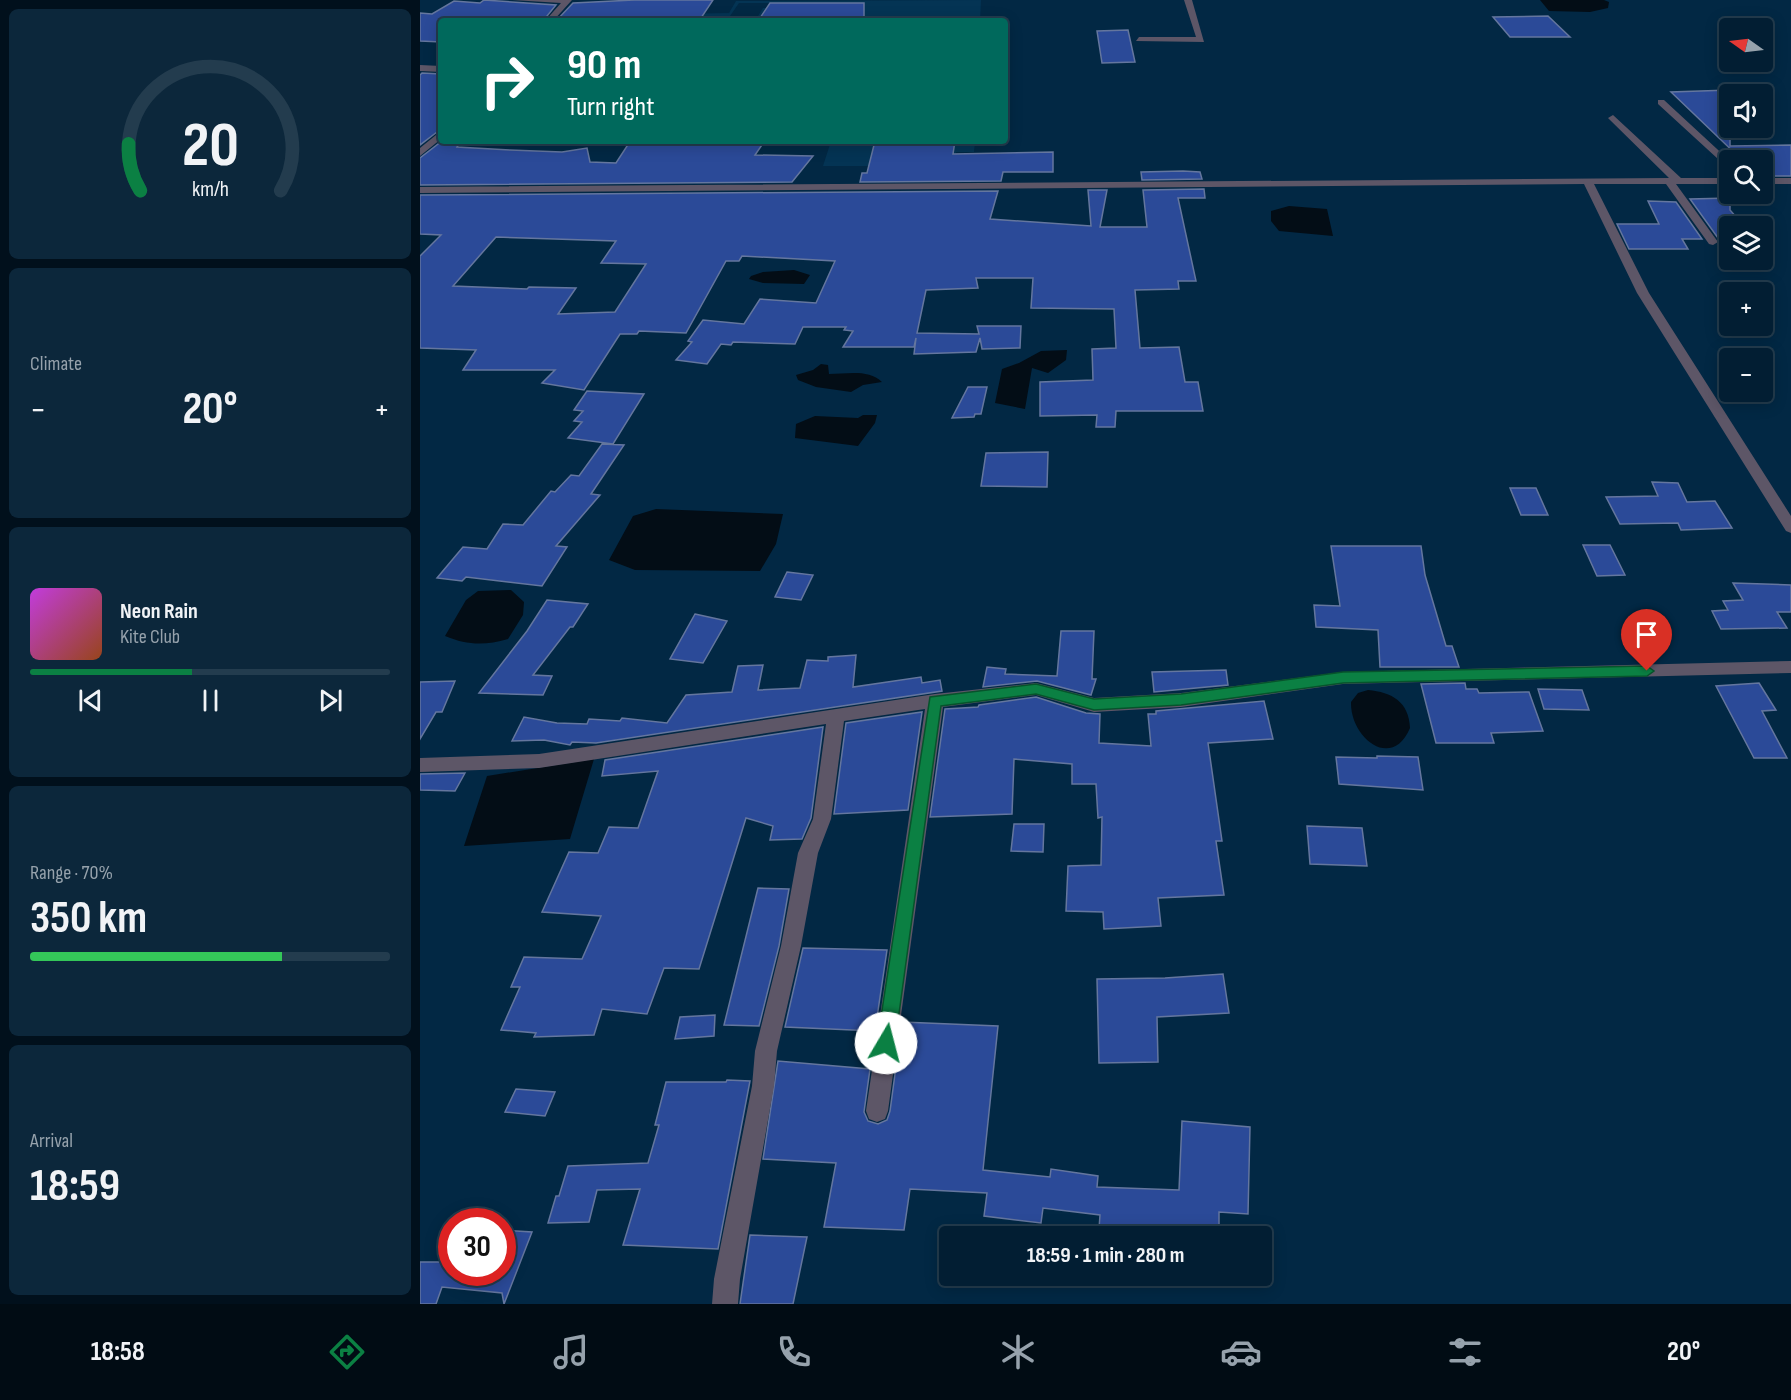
<!DOCTYPE html>
<meta charset="utf-8">
<style>
body{margin:0;font-family:"Sofia Sans Condensed",sans-serif;background:#0c273b;color:#f1f3f6;height:100vh;display:flex;flex-direction:column;font-size:22px;white-space:nowrap}
*{box-sizing:border-box;margin:0}
p{font-size:20px;color:#96a2ac}
.icon{flex:none;width:33px;height:33px;fill:none;stroke:currentColor;stroke-width:2;stroke-linecap:round;stroke-linejoin:round}
.map{position:relative;flex:1;overflow:hidden}
.drawer{display:flex;flex-direction:column;gap:9px;padding:9px;background:#01101c;width:420px}
.drawer>*{flex:none}
.banner{position:absolute;left:18px;top:18px;width:570px;height:126px;border-radius:6px;box-shadow:0 3px 15px #0003,0 0 0 2px #233c4e;background:#00695c;color:#fff;overflow:hidden}
.needle{width:39px;rotate:284deg}
.buttons{position:absolute;left:1299px;top:18px;display:grid;gap:12px}
.buttons a{display:grid;place-items:center;width:54px;height:54px;border-radius:6px;background:#021e33;box-shadow:0 3px 15px #0003,0 0 0 2px #233c4e;font-size:30px}
.speed{position:absolute;left:18px;top:1208px;display:flex;gap:12px;font-size:30px;font-weight:700;text-align:center}
.speed>*{display:grid;place-content:center;width:78px;height:78px;border-radius:50%;background:#021e33;box-shadow:0 3px 15px #0003,0 0 0 2px #233c4e;line-height:1}
.speed .limit{border:9px solid #d22;background:#fff;color:#111}
.pin{position:absolute;display:grid;place-items:center;width:51px;height:51px;color:#fff;margin:-62px -26px;border-radius:50% 50% 50% 0;rotate:-45deg;box-shadow:0 0 6px #0007}
.pin .icon{rotate:45deg}
.me{position:absolute;width:66px;margin:-33px;rotate:8deg;stroke-linejoin:round;filter:drop-shadow(0 0 4px #0008)}
.turn{display:flex;align-items:center;gap:21px;height:126px;padding:0 30px;font-size:27px}
.turn .icon{width:78px;height:78px;stroke-width:2.5}
.turn b{display:block;font-size:42px;line-height:51px}
.big{font-size:45px;font-weight:700;line-height:1.1}
.drawer .tile{flex:1;display:flex;flex-direction:column;justify-content:center;gap:9px;min-width:0;padding:0 21px;border-radius:9px;background:#0c273b}
.drawer .dial{align-items:center;gap:0}
.dial svg{height:156px;overflow:visible;fill:none;stroke:#233c4e;stroke-width:7;stroke-linecap:round;text-anchor:middle}
.dial text{fill:#f1f3f6;stroke:none}
.song{display:flex;align-items:center;gap:18px}
.cover{width:72px;height:72px;border-radius:9px;background:linear-gradient(135deg,hsl(290 70% 55%),hsl(20 70% 35%))}
.played{height:6px;border-radius:3px;background:linear-gradient(90deg,#0b8043 45%,#233c4e 45%)}
.keys{display:flex;justify-content:space-around;direction:ltr}
.heat{display:flex;justify-content:space-between;align-items:center;font-size:33px;direction:ltr}
.charge{height:9px;border-radius:4px;background:linear-gradient(90deg,#34c759 70%,#233c4e 0)}
.trip{position:absolute;left:519px;top:1226px;width:333px;height:60px;border-radius:6px;background:#021e33;box-shadow:0 3px 15px #0003,0 0 0 2px #233c4e;font-weight:700;line-height:60px;text-align:center}
.tabs{display:flex;height:96px;justify-content:space-around;align-items:center;background:#010c14;color:#96a2ac}
.tabs .icon{width:42px;height:42px}
.tabs .selected{color:#0b8043}
.tabs b{font-size:27px;color:#f1f3f6}
main{display:flex;flex:1;min-height:0}
.map>svg:first-child{display:block}
.built{fill:#043454;fill-rule:evenodd}
.water{fill:#030d16}
.building{fill:#2b4a98;stroke:#64769e;stroke-width:1.5;fill-rule:evenodd}
.lines{fill:none;stroke-linecap:round;stroke-linejoin:round}
.minor{fill:#5d5667;fill-rule:evenodd}
.route{fill:#0b8043;stroke:#07532c;stroke-width:1.5}
</style>
<main>
<section class="drawer">
<div class="tile dial"><svg viewBox="0 0 100 80">
<path d="M14 69A42 42 0 1 1 86 69"/>
<path d="M14 69A42 42 0 0 1 8 45" stroke="#0b8043"/>
<text x="50" y="56" font-size="32" font-weight="700">20</text>
<text x="50" y="72" font-size="11">km/h</text>
</svg></div>
<div class="tile"><p>Climate</p>
<div class="heat"><a>−</a><b class="big">20°</b><a>+</a></div>
</div>
<div class="tile">
<div class="song"><i class="cover"></i><div><b>Neon Rain</b><p>Kite Club</p></div></div>
<div class="played"></div>
<div class="keys"><svg class="icon" aria-label="previous" viewBox="0 0 24 24"><path d="M18 5L8 12l10 7zM5 5v14"/></svg><svg class="icon" aria-label="pause" viewBox="0 0 24 24"><path d="M8 5v14M16 5v14"/></svg><svg class="icon" aria-label="next" viewBox="0 0 24 24"><path d="M6 5l10 7-10 7zM19 5v14"/></svg></div>
</div>
<div class="tile"><p>Range · 70%</p><b class="big">350 km</b><div class="charge"></div></div>
<div class="tile"><p>Arrival</p><b class="big">18:59</b></div>
</section>
<div class="map">
<svg width="1371" height="1304" viewBox="0 0 1371 1304">
<rect width="100%" height="100%" fill="#022844"/>
<path class="built" d="M561,0L560,21H243L249,14L309,13L316,1ZM319,3H440L438,8H343L338,16H310Z
M411,141H455L449,165L535,141H555L554,152H536L535,166H403Z"/>
<path class="water" d="M1120,0H1184L1189,2L1188,8L1170,12L1129,11Z
M869,206L907,209L913,236L859,231L851,221V211Z
M374,270L390,275L384,284L343,283L329,279L331,276L343,272Z
M647,350L646,360L628,373L612,368L605,409L575,403L582,369L599,363L621,351Z
M401,364L408,365L409,374C427,374 449,369 462,382L443,385L431,392L396,387L378,380L376,375L393,370Z
M443,415H457L455,423L438,446L375,438L376,424L395,416L438,418Z
M236,509L363,514L356,544L340,571L215,570L189,560L213,516Z
M91,590L104,602L103,615L88,639C64,646 47,645 25,636L46,600L58,591Z
M948,690C972,692 989,702 990,728C972,771 930,738 931,702L938,693Z
M174,759L150,839L44,846L67,776Z"/>
<path class="building" d="M64,0L136,5L123,21H21V42L0,41V13L12,14L34,1L60,3Z
M214,0H293L279,21H136L153,3Z
M350,3H444V21H338Z
M1128,16L1150,37H1090L1073,17Z
M708,30L715,62L682,63L677,31Z
M2,73L21,74V129L0,145V75Z
M1310,90V146L1371,145V176H1342V160H1322L1251,92Z
M22,141H41L37,147L90,150L142,152L167,148L170,162L196,163L209,143L344,142L335,155L393,156L372,182L0,185V158Z
M455,141H535L533,154L633,152V172H583L581,181L440,182L442,173H447Z
M763,171L780,172L782,179L722,180L721,172Z
M784,189L785,198H758L776,281H758L759,289L715,290L720,348L759,347L765,382H778L783,411H696L695,427H676L677,415L620,416V382L673,380L672,349L696,348L694,309L611,308L613,278H556L558,288L506,290L497,333L559,334L557,326H601L600,348L562,349L560,338L556,352L494,354L496,338L494,347H423L433,331L424,330L426,327H383L375,344L313,342L311,345L301,344L287,364L256,360L272,342L268,341L283,320L324,324L340,299L396,303L415,261L322,256L319,261H306L266,333L219,331L217,334H200L164,390L122,383L135,370H43L56,350L0,348V256L21,235L0,234V195L578,191L570,219L671,226L668,190H687L680,227H727L723,190ZM76,237L196,241L181,263L226,264L195,312L138,314L156,288L109,287L107,289L33,286Z
M1310,198V210L1324,226H1310V238H1298L1270,199Z
M1228,201L1256,202L1282,239H1262L1268,249H1209L1197,224H1239Z
M548,387H567L561,414H555L554,417L532,418Z
M167,391L224,394L193,444L148,438L162,422L154,421L163,411L154,410Z
M182,444L204,445L171,494L180,495L136,546L147,547L122,586L46,577L42,581L17,578L43,547L67,549L83,524L103,525L131,491L135,492L151,475L159,476Z
M628,452L627,487L561,486L566,453Z
M1232,482L1258,483L1267,502L1295,501L1312,528L1261,530L1258,523L1200,524L1186,497L1238,496Z
M1090,488H1116L1128,515H1101Z
M1163,545H1190L1205,575L1177,576Z
M911,546H1001L1005,575L1026,646H1032L1039,667H960L958,630L896,627L894,605L920,606Z
M367,572L393,575L381,600L355,597Z
M1313,583L1371,585V612H1357L1367,628L1301,629L1292,611L1308,610L1303,601L1323,600Z
M127,600L168,604L153,627H150L113,675L132,676L123,695L59,693L107,631Z
M275,614L307,621L283,663L250,659Z
M641,631H674L672,679H676L671,695L617,681L563,687L567,667L586,669L585,674L637,676Z
M436,655L433,687L501,677L502,683L520,680L522,691L176,743L152,742L150,745L124,740L92,741L104,717L137,723L167,724L169,719L200,721L202,718L247,723L266,695L312,692L318,666L343,665L338,690L380,688L387,660L408,661V657Z
M806,670L808,685L734,692L732,672Z
M35,681L22,712H16L0,739V682Z
M1045,683L1046,689H1057L1059,693L1109,692L1123,731L1071,733L1074,743H1016L1001,684Z
M1339,683L1356,710L1342,711L1367,758H1334L1296,686Z
M1118,689L1162,690L1169,710L1124,709Z
M616,697L666,713L680,714L679,743L731,746L728,714H736V711L844,701L853,739L788,743L802,841H796L804,895L738,898L741,926L684,929L683,912L646,911L648,866L681,865L682,817L678,818L676,784H652V764L594,759L592,814L510,817L525,709L558,707L559,705Z
M502,712L488,810L414,814L426,723Z
M403,727L391,818L382,839L350,840L353,826L326,818L279,969L244,968L227,1014L182,1009L174,1035L114,1037L116,1033L81,1030L100,987H91L104,957L162,959L181,916L122,912L149,852L178,853L189,827L218,828L238,771L182,776L185,760Z
M957,756L998,757L1003,790L919,784L916,757L957,758Z
M45,773L35,791L0,790V774Z
M594,824H624L623,852L591,851Z
M887,826L942,828L947,866L890,864Z
M338,888L369,889L359,946L339,1026L304,1025Z
M383,948L467,950L455,1031L365,1027Z
M803,974L809,1013L737,1017L738,1062L679,1063L677,979L745,978Z
M295,1015L294,1036L255,1039L260,1017Z
M482,1022L578,1026L563,1170L630,1177L631,1169L678,1176L677,1187L759,1190L762,1121L830,1127L828,1214L799,1212V1236H766V1231L679,1229L680,1215L623,1208L621,1223L564,1216L567,1193L490,1189L484,1230L404,1227L416,1163L343,1159L358,1061L450,1069L444,1112L448,1121L458,1124L467,1120L470,1111Z
M307,1080L330,1081L298,1249L203,1245L220,1189L177,1190L169,1222L128,1223L136,1196H139L148,1166L228,1163L239,1125H235L246,1082H306Z
M96,1089L135,1092L125,1116L85,1112Z
M82,1230L112,1232L84,1304L82,1293L22,1287L16,1304H0V1262H32V1272H82Z
M330,1235L387,1237L373,1304H320Z"/>
<g class="lines">
<path class="minor" d="M92,0H152L133,21H125L141,3Z
M764,0H772L784,42L716,41L719,37H776Z
M0,65L21,66V72L0,71Z
M1238,100H1244L1310,161V170L1238,104Z
M1193,115L1261,178H1310V184H1256L1298,242L1293,245L1289,244L1246,184H1174L1229,293L1371,516V533L1366,531L1217,293L1164,184L0,193V187L1249,178L1190,120L1188,118Z
M21,131V139L0,156V148Z
M1342,178H1371V184H1342Z
M1371,661V673L923,684L761,707L674,712L616,695L523,707L468,1111L465,1119L457,1122L449,1119L446,1111L505,709L424,721L411,819L398,853L381,946L357,1051L354,1086L320,1279L318,1304H292L294,1279L332,1086L335,1051L361,946L378,853L393,819L406,724L119,768L0,772V758L119,754L515,694L616,683L674,698L761,693L923,672Z"/>
</g>
<path class="route" d="M1227,666L1234,671L1227,676L923,683L761,705L674,710L616,694L521,706L475,1043L473,1049L466,1052L460,1049L457,1043L510,697L616,684L674,699L761,694L923,672Z"/>
</svg>
<div class="buttons">
<a><svg class="needle" viewBox="-14 -14 28 28"><path d="M0-13l5 13h-10z" fill="#e53935"/><path d="M0 13l5-13h-10z" fill="#96a2ac"/></svg></a>
<a><svg class="icon" aria-label="sound" viewBox="0 0 24 24"><path d="M4 9h4l5-4v14l-5-4H4zM17 9q2 3 0 6"/></svg></a>
<a><svg class="icon" aria-label="search" viewBox="0 0 24 24"><circle cx="10" cy="10" r="6"/><path d="M15 15l6 6"/></svg></a>
<a><svg class="icon" aria-label="layers" viewBox="0 0 24 24"><path d="M12 4l9 5-9 5-9-5zM3 14l9 5 9-5"/></svg></a>
<a>+</a>
<a>−</a>
</div>
<div class="speed"><div class="limit">30</div></div>
<div class="pin" style="left:1227px;top:671px;background:#d93025"><svg class="icon" aria-label="arrive" viewBox="0 0 24 24"><path d="M6 21V4h12l-3 4 3 4H6"/></svg></div>
<svg class="me" style="left:466px;top:1043px" viewBox="-20 -20 40 40"><circle r="19" fill="#fff"/><path d="M0-13L10 11 0 6-10 11z" fill="#0b8043"/></svg>
<div class="trip">18:59 · 1 min · 280 m</div>
<div class="banner">
<div class="turn"><svg class="icon" aria-label="right" viewBox="0 0 24 24"><path d="M7 20v-9h11M14 6l5 5-5 5"/></svg><div><b>90 m</b>Turn right</div></div>
</div>
</div>
</main>
<nav class="tabs">
<b>18:58</b>
<svg class="icon selected" aria-label="directions" viewBox="0 0 24 24"><path d="M12 3l9 9-9 9-9-9zM9 14v-3h6M13 9l2 2-2 2"/></svg>
<svg class="icon" aria-label="music" viewBox="0 0 24 24"><path d="M9 18V5l10-2v13"/><circle cx="6" cy="18" r="3"/><circle cx="16" cy="16" r="3"/></svg>
<svg class="icon" aria-label="phone" viewBox="0 0 24 24"><path d="M5 4h4l2 5-3 2q2 4 5 5l2-3 5 2v4C11 20 4 13 5 4z"/></svg>
<svg class="icon" aria-label="climate" viewBox="0 0 24 24"><path d="M12 3v18M4 7l16 10M4 17L20 7"/></svg>
<svg class="icon" aria-label="car" viewBox="0 0 24 24"><path d="M5 17H2v-5l4-1 3-4h7l3 4 3 1v5h-3M9 17h6M6 11h13"/><circle cx="7" cy="17" r="2"/><circle cx="17" cy="17" r="2"/></svg>
<svg class="icon" aria-label="filters" viewBox="0 0 24 24"><path d="M4 7h16M4 17h16"/><circle cx="9" cy="7" r="2"/><circle cx="15" cy="17" r="2"/></svg>
<b>20°</b>
</nav>
